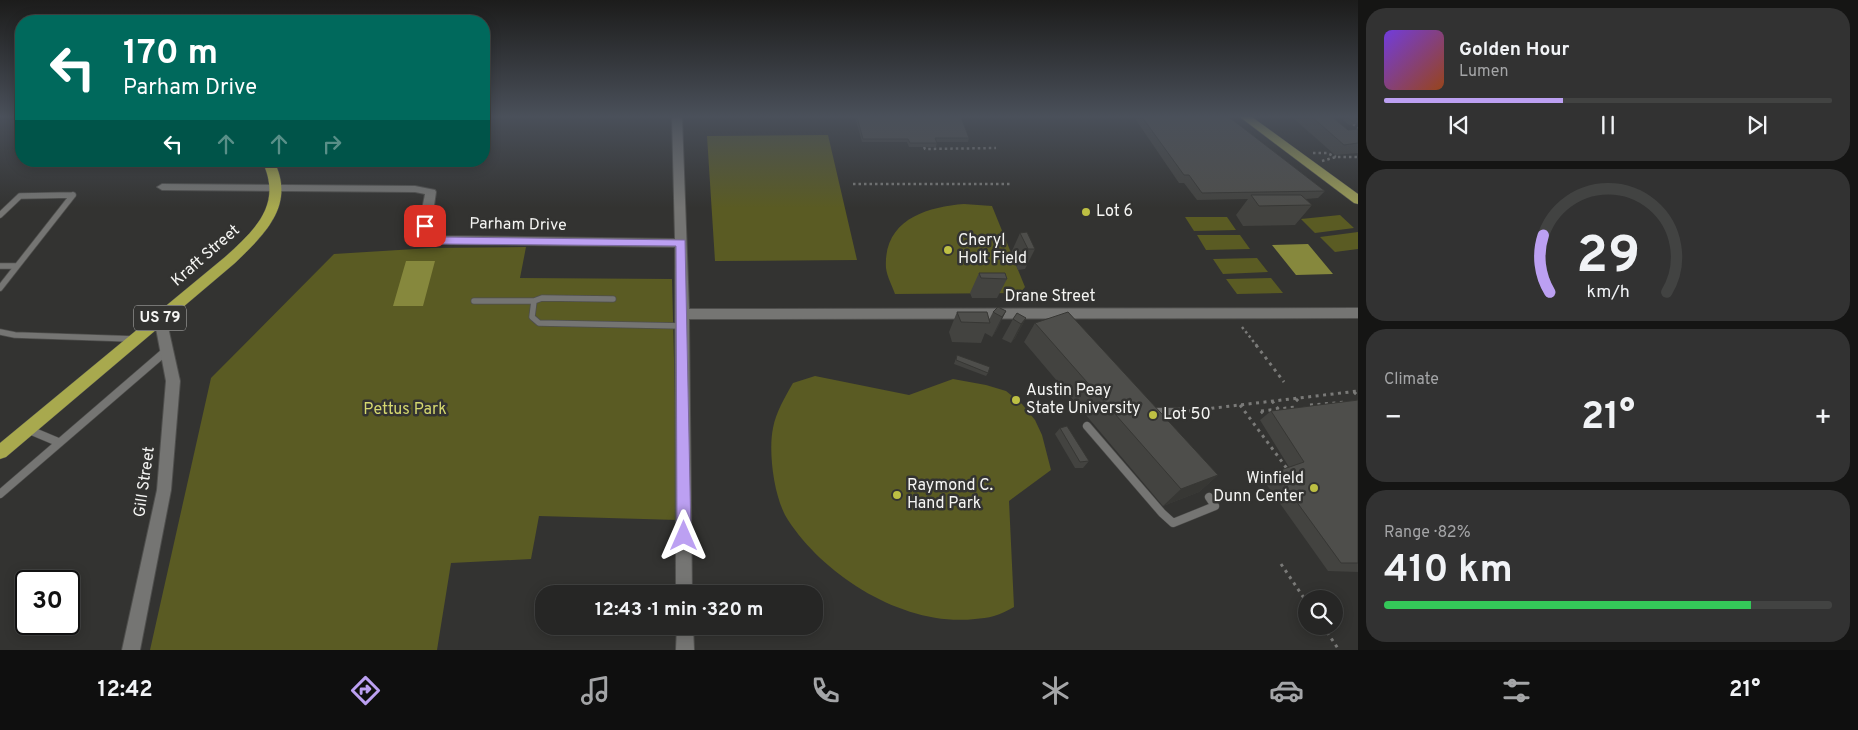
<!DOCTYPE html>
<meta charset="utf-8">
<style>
body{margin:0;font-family:Overpass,sans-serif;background:#323232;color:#f1f3f6;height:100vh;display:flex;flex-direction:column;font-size:19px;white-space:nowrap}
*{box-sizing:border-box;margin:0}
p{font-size:16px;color:#a4a5a7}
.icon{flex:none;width:28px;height:28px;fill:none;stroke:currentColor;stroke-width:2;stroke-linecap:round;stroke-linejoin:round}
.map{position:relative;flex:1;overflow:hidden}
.sheet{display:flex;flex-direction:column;gap:8px;padding:8px;background:#151514;width:500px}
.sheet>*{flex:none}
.banner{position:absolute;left:15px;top:15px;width:475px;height:152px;border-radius:20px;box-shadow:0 2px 12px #0003,0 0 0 1px #424342;background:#00695c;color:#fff;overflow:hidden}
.tools{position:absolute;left:1298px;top:590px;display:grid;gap:10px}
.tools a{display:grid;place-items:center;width:45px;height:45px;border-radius:50%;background:#262625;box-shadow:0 2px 12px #0003,0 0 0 1px #424342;font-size:25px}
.speed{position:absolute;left:15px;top:570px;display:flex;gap:10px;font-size:25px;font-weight:700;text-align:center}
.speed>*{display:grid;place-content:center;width:65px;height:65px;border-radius:50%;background:#262625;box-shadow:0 2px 12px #0003,0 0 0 1px #424342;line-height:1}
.speed .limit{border:2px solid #111;border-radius:8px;background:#fff;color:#111}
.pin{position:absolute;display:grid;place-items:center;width:42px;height:42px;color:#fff;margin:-21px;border-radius:10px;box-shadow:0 2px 8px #0006}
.me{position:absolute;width:55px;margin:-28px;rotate:0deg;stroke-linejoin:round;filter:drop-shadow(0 0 4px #0008)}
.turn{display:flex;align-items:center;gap:18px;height:105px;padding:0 25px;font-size:22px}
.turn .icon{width:65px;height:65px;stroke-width:2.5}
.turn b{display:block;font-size:35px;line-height:42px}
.lanes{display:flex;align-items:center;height:48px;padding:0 25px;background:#0003;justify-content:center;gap:25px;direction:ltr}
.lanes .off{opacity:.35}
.big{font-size:38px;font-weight:700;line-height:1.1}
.sheet .tile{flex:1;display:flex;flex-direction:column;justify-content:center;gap:8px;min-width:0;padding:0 18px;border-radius:20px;background:#323232}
.sheet .dial{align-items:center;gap:0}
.dial svg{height:130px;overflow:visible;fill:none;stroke:#424342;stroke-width:7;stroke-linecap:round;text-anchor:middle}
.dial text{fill:#f1f3f6;stroke:none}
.song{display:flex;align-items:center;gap:15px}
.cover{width:60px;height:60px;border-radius:8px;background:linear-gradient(135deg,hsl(260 70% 55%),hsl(20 70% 35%))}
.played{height:5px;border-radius:2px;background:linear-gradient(90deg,#bca0f2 40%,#424342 40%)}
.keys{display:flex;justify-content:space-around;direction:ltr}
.heat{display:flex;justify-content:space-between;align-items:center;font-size:28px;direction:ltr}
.charge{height:8px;border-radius:4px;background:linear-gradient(90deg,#34c759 82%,#424342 0)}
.trip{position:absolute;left:535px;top:585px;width:288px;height:50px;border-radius:20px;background:#262625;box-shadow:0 2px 12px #0003,0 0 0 1px #424342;font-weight:700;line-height:50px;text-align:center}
.menu{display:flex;height:80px;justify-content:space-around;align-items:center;background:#0f0f0f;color:#a4a5a7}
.menu .icon{width:35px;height:35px}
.menu .on{color:#bca0f2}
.menu b{font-size:22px;color:#f1f3f6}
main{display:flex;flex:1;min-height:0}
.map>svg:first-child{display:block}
.green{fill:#5a5b23}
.water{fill:#86883d}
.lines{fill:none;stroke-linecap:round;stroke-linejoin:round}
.service-far1-casing{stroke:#4f4f4d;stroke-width:7}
.service-casing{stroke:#4f4f4d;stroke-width:9}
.minor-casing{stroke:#4f4f4d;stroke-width:2}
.primary-casing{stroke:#4f4f4d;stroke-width:1}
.trunk-casing{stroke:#4f4f4d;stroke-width:1}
.path-far1{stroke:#7a7a78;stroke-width:2.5;stroke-dasharray:2.5 3;stroke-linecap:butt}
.path{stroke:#7a7a78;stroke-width:3;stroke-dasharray:3 4.5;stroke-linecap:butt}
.service-far1{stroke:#757573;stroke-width:5.5}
.service{stroke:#757573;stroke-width:8}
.minor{fill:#757573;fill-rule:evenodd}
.primary{fill:#9b9c57;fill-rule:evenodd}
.trunk{fill:#a8a94e;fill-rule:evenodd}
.wall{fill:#434340}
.shaded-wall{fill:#373734}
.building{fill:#4e4e4b;stroke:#373734}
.route{fill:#bca0f2;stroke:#7a689d}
.poi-dot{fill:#bdbf43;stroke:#333331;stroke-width:2}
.labels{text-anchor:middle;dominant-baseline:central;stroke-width:5;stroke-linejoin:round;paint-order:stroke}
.shield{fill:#333331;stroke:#bbbbb9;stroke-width:1}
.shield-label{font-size:15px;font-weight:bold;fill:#f5f5f3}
.poi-label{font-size:16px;fill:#f5f5f3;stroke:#333331;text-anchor:start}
.street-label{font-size:16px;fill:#f5f5f3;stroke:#333331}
.park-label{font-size:16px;fill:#d4d76f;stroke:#333331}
</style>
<main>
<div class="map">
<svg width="1358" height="650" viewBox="0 0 1358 650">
<rect width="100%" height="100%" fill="#333331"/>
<path class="green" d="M828,135L857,260L715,261L707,136Z
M964,204L992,206L1025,287L1020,293L895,294C892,285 887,277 886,268C883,220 926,207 964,204Z
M1340,215L1354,228L1315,233L1301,219Z
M1185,217H1227L1236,230L1194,231Z
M1358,232V249L1335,252L1320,237Z
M1197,235H1240L1250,249L1206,250Z
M526,247L520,278L672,279L678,520L539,516L531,559L451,563L437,650H150L211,378L334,254L431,248Z
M1257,258L1268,272L1223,274L1213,259Z
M1271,278L1283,293L1237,294L1226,279Z
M815,376L909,395L953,379L986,385L1006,391L1022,404L1035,420L1042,435L1051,470L1009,501L1014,607C1008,610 1001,614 994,616C988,618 981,618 975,619C905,627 825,577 788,520C774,499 768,452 773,428C776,412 785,397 793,383Z"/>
<path class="water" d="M1308,244L1333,274L1296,275L1272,245Z
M406,261H435L423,306H393Z"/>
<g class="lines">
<g class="service-far1-casing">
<path id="service-far1" d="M0,215L20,196L73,195
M0,266H17
M0,288L73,195
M474,301H534L532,317L539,323L683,326
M534,301L542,298L613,299
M0,332L15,335L134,339"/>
</g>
<g class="service-casing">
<path id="service" d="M1152,412H1180
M1087,426L1162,513L1173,523L1215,506L1209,497
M27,429L58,442
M0,494L166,351"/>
</g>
<g class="minor-casing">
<path id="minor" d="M672,117H682L689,309L1358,308V318L689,319L692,594H676L675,247L443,244L426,239C417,223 422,212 425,194L415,192L162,190L157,187L162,184L415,186L435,190L436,192L431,226L434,233L443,236L675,239Z
M160,313L164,315L166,318L180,381L171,490L140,650H122L157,490L166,381L154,318L156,315Z
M677,626H693L694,650H676Z"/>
</g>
<g class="primary-casing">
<path id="primary" d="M1240,117H1252L1358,194V204L1354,203Z"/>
</g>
<g class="trunk-casing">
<path id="trunk" d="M262,161H274C296,205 265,234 235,263L6,457L0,459V443L225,257C256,229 283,204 262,161Z"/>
</g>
<path class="path-far1" d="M1353,124L1358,128
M924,147L925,149L996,148
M1313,153H1327L1336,157
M1322,161L1336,157H1358
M853,184H1012
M1242,327L1257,346"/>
<path class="path" d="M1256,345L1284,382
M1354,392L1358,396
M1296,399L1300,403
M1272,401L1279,410
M1240,405L1288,470
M1310,405L1347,402
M1189,411L1358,391
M1261,411L1266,417
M1261,411L1296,407L1298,409
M1281,564L1306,601
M1323,626L1339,650"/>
<use href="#service-far1" class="service-far1"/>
<use href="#service" class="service"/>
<use href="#minor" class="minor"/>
<use href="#primary" class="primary"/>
<use href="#trunk" class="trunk"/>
</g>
<path class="wall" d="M855,117H961L969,138L968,142H937L936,147H909L907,142H862Z
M1138,117H1229L1325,191L1318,198L1306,199L1312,205L1295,225L1243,226L1236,215L1248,199L1197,200L1184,183H1179L1136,120Z
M1292,117H1332L1348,130L1358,129V153L1335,155Z
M1345,117H1355L1358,119V122L1356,124L1349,125L1343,120Z
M1020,233L1035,249L1025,269L1018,270L1011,253Z
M979,273L1007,279L997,298H972L970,293Z
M1006,311L996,331L992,337L985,333L981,343L952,342L949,332L957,312L989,320L993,312Z
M1026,318L1015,338L1011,343L1002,339L1013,319Z
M1035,323L1218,475L1199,492L1163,506L1024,342Z
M957,355L988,373L986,376L954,364Z
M1358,400V572L1328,571L1264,481L1275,472L1289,467L1260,420L1271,411Z
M1060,428L1089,461L1083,468H1075L1055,434Z"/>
<path class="shaded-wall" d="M1006,311L996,331L992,337L1002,317Z
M1026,318L1015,338L1011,343L1021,324Z
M1218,475L1199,492L1163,506L1181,489Z"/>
<path class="building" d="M857,117H961L969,138H935L937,143H910L908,139H863Z
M1142,117H1229L1325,191L1202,193L1189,175H1184Z
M1312,117H1332L1348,130L1358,129V143L1344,145Z
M1347,117H1355L1358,119V120L1352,121Z
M1251,195H1301L1312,205L1259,206Z
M1027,232L1035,249H1028L1020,233Z
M979,273H1005L1007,279L981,278Z
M998,307L1006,311L1002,317L993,312Z
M957,312H987L990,323L961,322Z
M1068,312L1218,475L1181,489L1035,323Z
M1017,313L1026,318L1021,324L1013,319Z
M957,355L990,367L988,373L956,360Z
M1358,400V563H1341L1275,472L1304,462L1271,411Z
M1067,426L1089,461L1080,462L1060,428Z"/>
<linearGradient id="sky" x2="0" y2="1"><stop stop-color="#1c1c1b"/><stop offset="0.56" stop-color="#4a505a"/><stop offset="1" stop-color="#4a505a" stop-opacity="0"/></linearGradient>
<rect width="1358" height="208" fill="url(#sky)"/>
<path class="route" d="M425,223L429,224L434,234L444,237L685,240L691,536L689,541L684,543L679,541L677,536L676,246L443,244L426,239L420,226Z"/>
<g class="poi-dot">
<circle cx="1086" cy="212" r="5"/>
<circle cx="948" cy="250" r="5"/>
<circle cx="1016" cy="400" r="5"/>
<circle cx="1153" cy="415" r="5"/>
<circle cx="1314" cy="488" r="5"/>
<circle cx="897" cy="495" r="5"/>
</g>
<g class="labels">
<rect class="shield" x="134" y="305.5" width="52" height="25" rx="4"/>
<g class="shield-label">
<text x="160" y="318">US 79</text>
</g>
<g class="poi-label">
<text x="1096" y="212">Lot 6</text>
<text x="958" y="241">Cheryl<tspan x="958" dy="18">Holt Field</tspan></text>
<text x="1026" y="391">Austin Peay<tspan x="1026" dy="18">State University</tspan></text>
<text x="1163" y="415">Lot 50</text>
<text x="1304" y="479" text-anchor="end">Winfield<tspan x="1304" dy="18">Dunn Center</tspan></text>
<text x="907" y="486">Raymond C.<tspan x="907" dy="18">Hand Park</tspan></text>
</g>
<g class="street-label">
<text transform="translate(518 225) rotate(1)">Parham Drive</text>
<text transform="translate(206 256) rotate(-41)">Kraft Street</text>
<text x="1050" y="297">Drane Street</text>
<text transform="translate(145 482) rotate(-82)">Gill Street</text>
</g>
<g class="park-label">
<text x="405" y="410">Pettus Park</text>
</g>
</g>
</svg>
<div class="tools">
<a><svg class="icon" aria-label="search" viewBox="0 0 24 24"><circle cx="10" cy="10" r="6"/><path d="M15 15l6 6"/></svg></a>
</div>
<div class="speed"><div class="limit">30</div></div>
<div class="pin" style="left:425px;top:226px;background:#d93025"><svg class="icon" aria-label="arrive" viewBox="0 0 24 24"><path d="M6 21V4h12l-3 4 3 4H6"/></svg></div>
<svg class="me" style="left:684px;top:536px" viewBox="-20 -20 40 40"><path d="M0-17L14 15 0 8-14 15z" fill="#bca0f2" stroke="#fff" stroke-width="4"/></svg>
<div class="trip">12:43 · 1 min · 320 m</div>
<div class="banner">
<div class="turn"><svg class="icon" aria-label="left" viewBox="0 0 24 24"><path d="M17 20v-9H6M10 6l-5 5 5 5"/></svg><div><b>170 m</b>Parham Drive</div></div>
<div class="lanes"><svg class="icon" aria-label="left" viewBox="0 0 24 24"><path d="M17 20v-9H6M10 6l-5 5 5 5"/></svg><svg class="icon off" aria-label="ahead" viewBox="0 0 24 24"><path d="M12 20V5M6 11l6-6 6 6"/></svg><svg class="icon off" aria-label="ahead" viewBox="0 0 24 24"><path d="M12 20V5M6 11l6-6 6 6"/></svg><svg class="icon off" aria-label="right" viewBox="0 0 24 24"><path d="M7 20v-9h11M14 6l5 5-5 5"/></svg></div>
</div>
</div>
<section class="sheet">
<div class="tile">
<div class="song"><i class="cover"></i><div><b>Golden Hour</b><p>Lumen</p></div></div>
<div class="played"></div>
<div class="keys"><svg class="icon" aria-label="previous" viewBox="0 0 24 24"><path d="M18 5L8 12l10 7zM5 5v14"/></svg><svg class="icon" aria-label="pause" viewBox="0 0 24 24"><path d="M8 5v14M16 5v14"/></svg><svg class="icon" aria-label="next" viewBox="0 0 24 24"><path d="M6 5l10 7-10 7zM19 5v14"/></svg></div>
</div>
<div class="tile dial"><svg viewBox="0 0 100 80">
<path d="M14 69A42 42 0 1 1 86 69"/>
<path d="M14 69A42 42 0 0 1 10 34" stroke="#bca0f2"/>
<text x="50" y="56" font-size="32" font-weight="700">29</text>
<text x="50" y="72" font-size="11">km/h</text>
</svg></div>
<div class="tile"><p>Climate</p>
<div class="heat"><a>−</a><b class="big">21°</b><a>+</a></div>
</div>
<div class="tile"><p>Range · 82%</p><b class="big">410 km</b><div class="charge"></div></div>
</section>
</main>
<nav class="menu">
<b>12:42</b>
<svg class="icon on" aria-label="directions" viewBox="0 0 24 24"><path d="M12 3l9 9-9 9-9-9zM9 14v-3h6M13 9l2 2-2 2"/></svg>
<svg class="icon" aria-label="music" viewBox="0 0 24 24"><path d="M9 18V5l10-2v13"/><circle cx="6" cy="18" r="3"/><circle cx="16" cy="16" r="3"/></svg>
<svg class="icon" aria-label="phone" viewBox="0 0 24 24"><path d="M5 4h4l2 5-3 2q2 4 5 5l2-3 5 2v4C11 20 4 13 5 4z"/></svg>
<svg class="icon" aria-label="climate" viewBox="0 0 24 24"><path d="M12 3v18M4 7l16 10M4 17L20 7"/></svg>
<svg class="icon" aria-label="car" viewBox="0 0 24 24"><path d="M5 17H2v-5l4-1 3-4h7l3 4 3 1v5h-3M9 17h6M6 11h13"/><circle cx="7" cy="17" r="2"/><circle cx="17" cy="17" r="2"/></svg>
<svg class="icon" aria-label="filters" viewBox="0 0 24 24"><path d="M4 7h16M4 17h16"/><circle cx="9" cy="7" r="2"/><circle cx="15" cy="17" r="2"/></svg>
<b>21°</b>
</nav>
